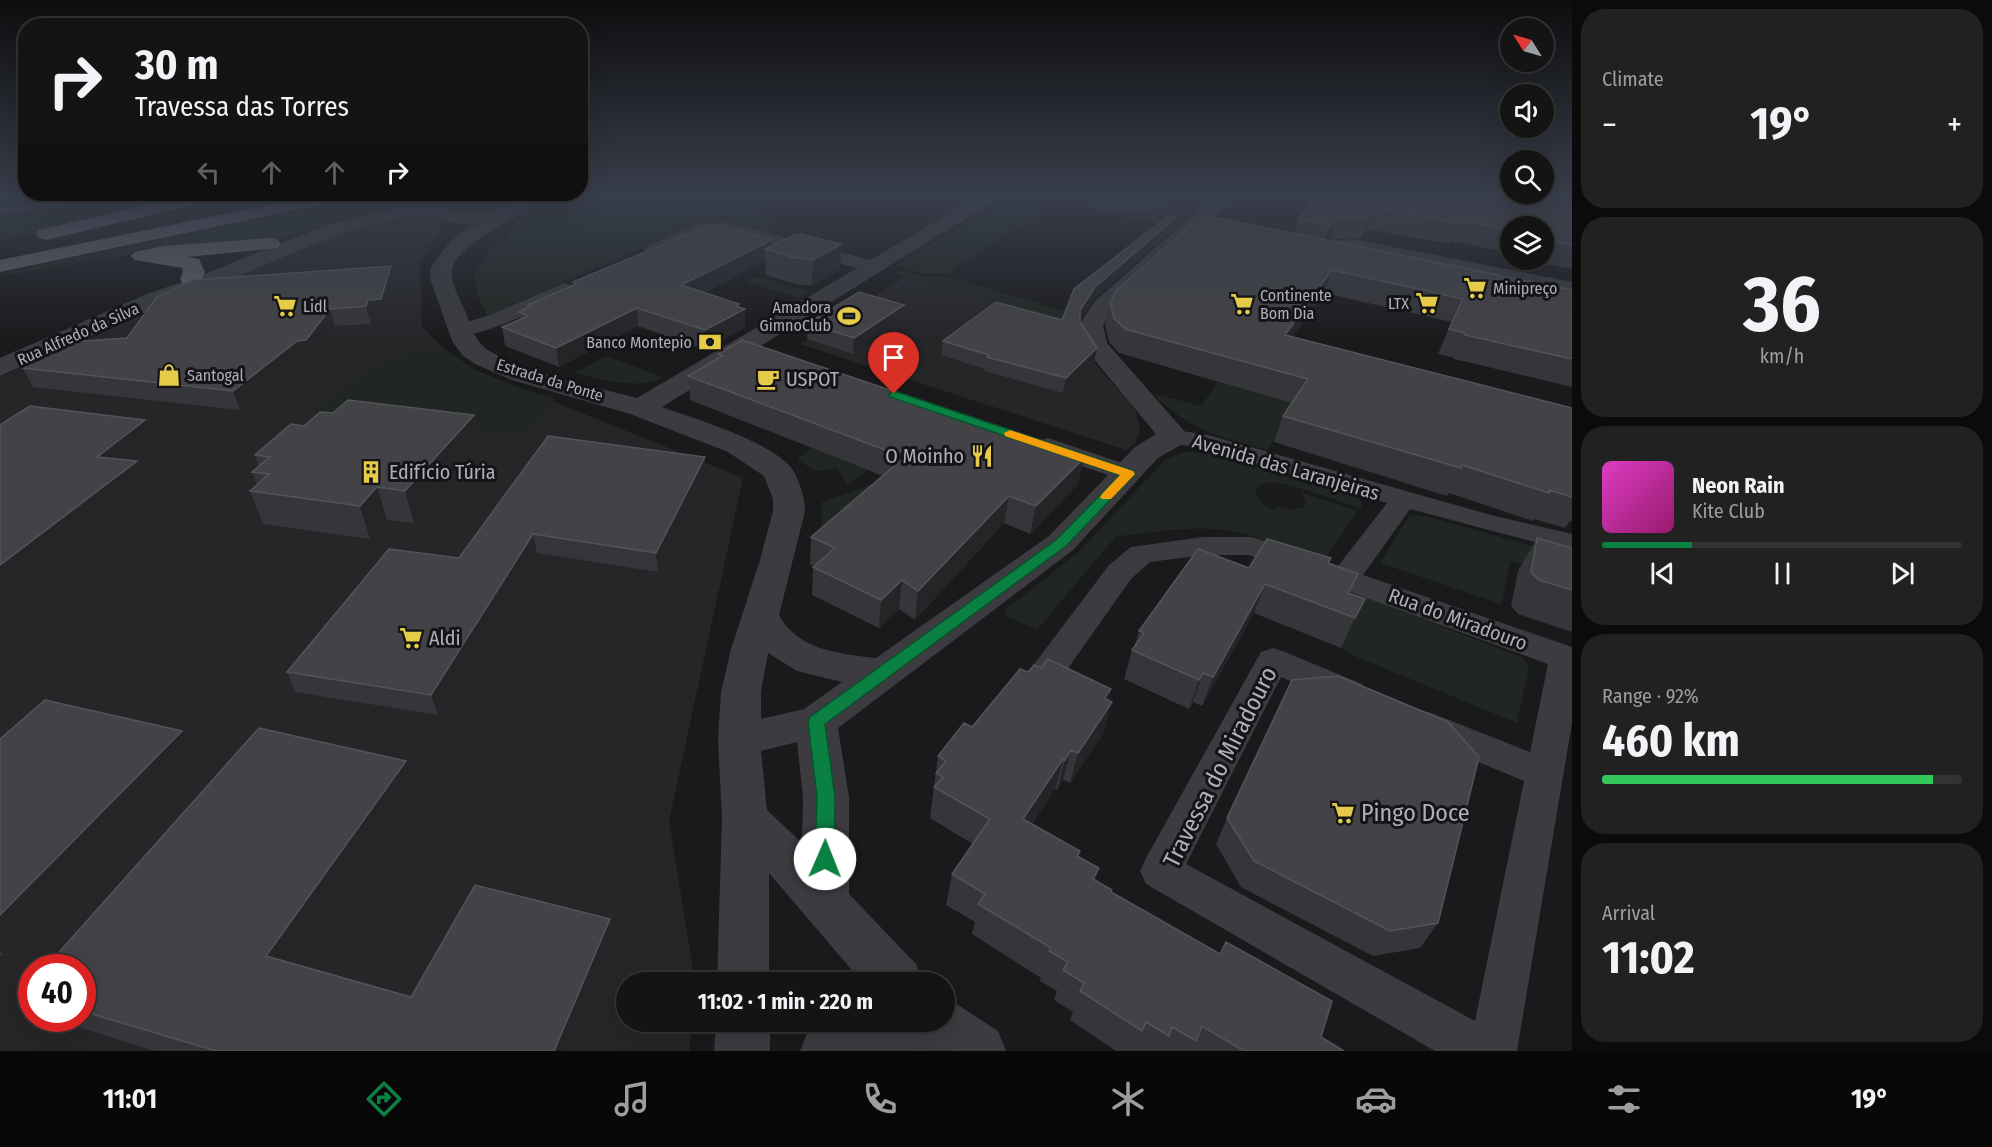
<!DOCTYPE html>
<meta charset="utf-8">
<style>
body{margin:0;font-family:"Fira Sans Condensed",sans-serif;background:#212122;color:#f1f3f6;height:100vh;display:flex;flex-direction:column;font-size:22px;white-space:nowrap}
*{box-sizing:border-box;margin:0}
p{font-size:20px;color:#9d9ea0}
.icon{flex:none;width:33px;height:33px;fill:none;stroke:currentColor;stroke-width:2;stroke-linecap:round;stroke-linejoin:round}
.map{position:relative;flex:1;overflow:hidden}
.panel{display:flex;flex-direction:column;gap:9px;padding:9px;background:#0b0b0c;width:420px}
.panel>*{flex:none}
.guide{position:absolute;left:18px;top:18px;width:570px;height:183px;border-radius:24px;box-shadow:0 6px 24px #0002,0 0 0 2px #333334;background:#141415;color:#f1f3f6;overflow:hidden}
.needle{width:39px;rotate:307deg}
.fabs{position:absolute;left:1500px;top:18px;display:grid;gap:12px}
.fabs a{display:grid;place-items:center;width:54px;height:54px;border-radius:50%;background:#141415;box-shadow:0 6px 24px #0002,0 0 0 2px #333334;font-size:30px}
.speed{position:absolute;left:18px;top:954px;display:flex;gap:12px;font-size:30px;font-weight:700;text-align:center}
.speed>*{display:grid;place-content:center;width:78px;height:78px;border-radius:50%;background:#141415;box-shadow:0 6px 24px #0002,0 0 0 2px #333334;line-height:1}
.speed .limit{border:9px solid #d22;background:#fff;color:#111}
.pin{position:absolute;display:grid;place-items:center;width:51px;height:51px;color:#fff;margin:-62px -26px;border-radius:50% 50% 50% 0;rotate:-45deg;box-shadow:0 0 6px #0007}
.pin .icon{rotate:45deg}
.me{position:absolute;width:66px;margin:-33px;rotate:1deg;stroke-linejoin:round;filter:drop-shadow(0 0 4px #0008)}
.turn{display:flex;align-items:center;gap:21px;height:126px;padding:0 18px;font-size:27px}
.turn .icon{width:78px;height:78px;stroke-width:2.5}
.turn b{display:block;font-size:42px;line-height:51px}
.lanes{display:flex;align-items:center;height:57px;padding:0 18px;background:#0003;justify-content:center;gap:30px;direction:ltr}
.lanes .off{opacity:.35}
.big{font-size:45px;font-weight:700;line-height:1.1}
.panel .widget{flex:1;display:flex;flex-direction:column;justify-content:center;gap:9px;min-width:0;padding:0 21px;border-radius:24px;background:#212122}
.panel .dial{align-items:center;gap:0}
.dial b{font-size:78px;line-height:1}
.song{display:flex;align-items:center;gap:18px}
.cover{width:72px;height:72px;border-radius:9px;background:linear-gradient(135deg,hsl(310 70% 55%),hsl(320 70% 35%))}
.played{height:6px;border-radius:3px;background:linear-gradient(90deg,#0b8043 25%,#333334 25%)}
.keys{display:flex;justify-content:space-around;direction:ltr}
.heat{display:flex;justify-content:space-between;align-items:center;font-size:33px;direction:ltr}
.charge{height:9px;border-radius:4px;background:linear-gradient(90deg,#34c759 92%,#333334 0)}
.trip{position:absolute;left:616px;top:972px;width:339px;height:60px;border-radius:30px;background:#141415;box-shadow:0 6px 24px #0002,0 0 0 2px #333334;font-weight:700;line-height:60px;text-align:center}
.tabs{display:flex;height:96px;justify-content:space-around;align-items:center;background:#080808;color:#9d9ea0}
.tabs .icon{width:42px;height:42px}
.tabs .current{color:#0b8043}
.tabs b{font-size:27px;color:#f1f3f6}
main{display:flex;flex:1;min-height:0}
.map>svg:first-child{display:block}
.built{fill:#262629;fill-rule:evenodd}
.green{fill:#202722}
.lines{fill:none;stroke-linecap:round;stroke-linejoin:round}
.minor{fill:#3b3b40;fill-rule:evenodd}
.tertiary{fill:#3b3b40;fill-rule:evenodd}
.trunk{fill:#5f6068;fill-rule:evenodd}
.wall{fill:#36363a}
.shaded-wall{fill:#252528}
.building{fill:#434347;stroke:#535459;stroke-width:1.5}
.route{fill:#0b8043;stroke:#07532c;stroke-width:1.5}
.slow{fill:#f59e0b}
.labels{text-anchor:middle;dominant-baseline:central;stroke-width:6;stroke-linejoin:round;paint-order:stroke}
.far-poi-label{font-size:16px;fill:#adafba;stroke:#151517;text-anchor:start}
.far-street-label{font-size:16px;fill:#adafba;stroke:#151517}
.poi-label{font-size:20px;fill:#adafba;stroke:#151517;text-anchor:start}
.street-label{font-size:20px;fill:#adafba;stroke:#151517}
.near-street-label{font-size:24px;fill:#adafba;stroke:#151517}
.near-poi-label{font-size:24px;fill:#adafba;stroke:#151517;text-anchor:start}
</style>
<main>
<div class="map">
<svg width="1572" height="1051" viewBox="0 0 1572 1051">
<rect width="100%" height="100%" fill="#1a1a1c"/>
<path class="built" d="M1018,193H1210L1174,228Z
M419,215L436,220L442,228L420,261L422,327L442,347L470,368L743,478L669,821L695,982H627V1022H692L689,1051H0V377L292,249L372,221ZM32,968H82V1018H32Z
M905,277L1075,324L1083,350L1136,410L1140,430L1136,442L1126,450L800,344Z"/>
<path class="green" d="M0,193L83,194L0,204Z
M776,193L763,210L776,231L774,235L711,220L702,221L487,316L478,296L474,276L488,252L506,239L521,215L548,203L537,194Z
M161,194H201L0,241V216L70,209Z
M229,194H269L73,231Z
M374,194H418L423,198L367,208L270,242L142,253L0,276L10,271Z
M1007,199L1049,208L952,270L949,274H924L898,266L886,271Z
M899,270L922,276L949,277L1068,312L1064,321L893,273Z
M757,277L809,292L799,298L747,282Z
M431,348C451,348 467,367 484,375C507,385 531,392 555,398L524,435L314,411C349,385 387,356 431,348Z
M606,356L663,377C636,391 602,379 574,373Z
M1218,382L1298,405L1267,450C1219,437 1188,429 1152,393L1201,406Z
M812,448L868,470L847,484L837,468L815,471L797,459Z
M1183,452L1205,453L1218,456L1355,497L1359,499L1362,506L1360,508C1340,502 1281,478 1263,484C1257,486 1256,489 1255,494L1261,503L1274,510L1276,507L1291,510L1304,507L1306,501L1300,492L1358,511L1325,558C1293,555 1263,537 1232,531C1194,524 1153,533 1116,536L1037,630L1006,616L1005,610L1078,553L1165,460Z
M878,482L820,538L822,502Z
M1410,515L1425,516L1557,553L1553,573L1511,561L1501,604L1380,563Z
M1350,591L1523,658L1529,666L1517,723L1357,657L1341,648L1351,628L1335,622Z"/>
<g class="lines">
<path class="minor" d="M97,194H140L132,199L0,215V205Z
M724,222L882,263L884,267L882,271L875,273L724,232L706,233L653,255L647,254L644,250L647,246L697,224Z
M1353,239L1572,282V294L1353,249L1340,252L1355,255L1358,259L1355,263L1349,264L1322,259L1319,255L1330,241Z
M564,283L571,285L574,289L571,293C546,305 478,341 454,334L450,330L454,326L490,315Z
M1175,430L1208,435L1491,515L1572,534V552L1410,509L1363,575L1572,647V723L1517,1051H1435L1146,884L1140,871L1146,858L1261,652L1273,648L1285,652L1362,684L1367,693L1362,702L1350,706L1338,702L1281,677L1186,864L1475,1021L1524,781L1416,736L1411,726L1416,716L1429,712L1530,752L1548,664L1249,555H1203L1150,562L1131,579L1059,681L1047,684L1035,681L1030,672L1035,663L1109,565L1131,547L1203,537H1252L1338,566L1387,503L1197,447L1166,443L1162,438L1166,433Z
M1048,438L1137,468L1141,474L1137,480L1128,482L1039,451L1035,446L1039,441Z"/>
<path class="tertiary" d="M984,193H1007L662,407C698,420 760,438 788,464C798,474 805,497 805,511L779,615C797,650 841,654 876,658L1049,536L1135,447L1156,434L1087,351L1079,335V325L1094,302L1218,193H1237L1226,208L1110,312L1103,325L1107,343L1185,432L1190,438C1184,445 1166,452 1157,459L1073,550L838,728L849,797V894L916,964L923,982H862L769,873V982H717L722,818L718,740L721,692L731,649L760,560L773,511V499L764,476L728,452L630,414L512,380L475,364L462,355L452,341L431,281L430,269L450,241L476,224L455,223L436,217L399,218L341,233L215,286L163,304L0,376V358L147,294L199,276L327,225L398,206L438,205L457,211L480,212L514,203L515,199L512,194H532L534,197L530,210C509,219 456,247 452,270C450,283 461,301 466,313C472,330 476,344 493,353C534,376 591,386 637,398ZM768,653L797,671L842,682L804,709L761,719V692ZM797,742L803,797L802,843L767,810L761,751Z
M945,998L955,1003L998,1031L1006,1051H800L808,1031L823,1022H945Z
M716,1022H770V1051H714Z"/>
<path class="trunk" d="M194,194H225L222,198L46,240L39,238L36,234L39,230Z
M324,194H357L354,198L348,199L0,272V260Z
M271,238L278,240L281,244L278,248L187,257L199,259L205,272L199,284L191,286L183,284L180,279L183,272L182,268L135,260L131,256L135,252L164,246Z"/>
</g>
<path class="wall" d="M1090,193L1160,202L1157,215L1088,207Z
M1283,193H1572V269L1540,263L1541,260H1544V226H1510V253L1451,241L1450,244L1367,229L1361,238L1330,239L1328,241L1572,290V387L1454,359V358L1438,354L1452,322L1324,293L1292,337L1572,408V522L1570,521L1565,528L1534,519L1533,521L1449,493L1447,496L1274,442L1283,416L1292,403L1119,353L1109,342L1105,325L1110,302L1294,234L1298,219L1316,199Z
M1175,218L1172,230L1093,300L1080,320V322L1097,348L1094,363L1063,393L985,371V369L941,355L943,341L1062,320Z
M772,240V246L841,244L840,269L812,286L796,284L766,275L765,261L703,293L745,309V327L706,350L638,326L559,367L505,346L502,327L520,319L519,312L528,308V305L573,285V282Z
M391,266L395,282L385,316L372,317L371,324L335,326L312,358L303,359L240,410L33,387L23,368L127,338Z
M904,305L903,320L853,354L807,339L808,323Z
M718,354L1073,454L1078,484L1030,534L1004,523L915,620L899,609L879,628L812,595L813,567L814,566L810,564L811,537L883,476L690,400L688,376L718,358Z
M333,413L474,415L480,446L414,523L387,520L370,539L263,524L250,491L257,485L252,472L259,467L255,455L304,426Z
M706,475L658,572L537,553L438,715L295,692L287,672L459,558Z
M1537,538L1572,548V632L1518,614L1511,606L1518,571Z
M1329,563L1358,574L1349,593L1365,599L1341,648L1254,613L1202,706L1193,702L1189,709L1124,679L1132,650L1135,645L1139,631L1249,568Z
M1041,668L1111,689L1108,700L1104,732L1070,783L1063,780L1057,790L1055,789L1032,824L1080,851L1079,856L1099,868L1095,881L1111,892L1220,954L1226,942L1321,1037L1344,1051H1116L1070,1020L1073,1012L1054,1000L1057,991L1040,981L1041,978L972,934L975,922L946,905L952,874L973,844L930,818L938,756L972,727L1028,672Z
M0,739L196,757L5,957L0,955Z
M415,787L293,964L411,997L610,919L614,945L571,1051H155L49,1018H82V968Z
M1227,818L1438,923L1420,948L1373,956L1241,887L1216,844Z
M32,982V1003L22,992Z"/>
<path class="shaded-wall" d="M1375,208L1367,229L1361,238L1368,217Z
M1175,218L1172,230L1093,300L1077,324L1080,310L1095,287Z
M1337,218L1330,239L1323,246L1330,225Z
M772,240V251L765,249V261L682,303L681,285Z
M841,244L840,269L812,286L813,260Z
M391,266L395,282L385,316L372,317L371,324L366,306L368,300Z
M1332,270L1324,293L1276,360L1285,335Z
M739,304V312L745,309V327L706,350L705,330Z
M904,305L903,320L853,354L854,338Z
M637,308L638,326L559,367L556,348Z
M330,309L335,326L312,358L303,359L240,410L233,391Z
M1097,348L1094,363L1063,393L1066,378Z
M474,415L480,446L414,523L405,491Z
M145,420L155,443L108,480L97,457Z
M914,449L891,479L893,453Z
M1073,452L1069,473L1084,458L1078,484L1030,534L1036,506Z
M705,457L706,475L658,572L656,553Z
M137,461L147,484L0,602V565Z
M377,487L387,520L370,539L360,506Z
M1009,496L1004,523L915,620L918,591Z
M533,534L537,553L438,715L431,695Z
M902,580L899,609L879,628L881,600Z
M1265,584L1254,613L1202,706L1213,677Z
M1365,599L1351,628L1341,648L1355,618Z
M1203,673L1193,702L1189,709L1199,680Z
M1111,689L1103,716L1112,702L1104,732L1070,783L1078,753L1104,698Z
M182,731L196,757L5,957L0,951V915Z
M1071,750L1063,780L1057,790L1065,760Z
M1063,759L1055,789L1016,849L1023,819Z
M406,761L415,787L281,981L266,956Z
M1099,868L1089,898L1093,879Z
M610,919L614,945L571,1051H554Z"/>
<path class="building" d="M1090,193H1161L1160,202L1090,194Z
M1321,193H1572V245L1551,241L1552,238L1544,236V226H1510V230L1458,220L1459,223L1375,208L1368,217L1337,218L1330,225L1298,219Z
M1203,215L1572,290V359L1465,335V333L1449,329L1463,299L1332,270L1285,335L1572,408V497L1549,490V493L1462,465L1461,468L1283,416L1308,379L1125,329L1114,318L1110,302L1117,290Z
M1167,217L1175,218L1095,287L1080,310V322L1097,348L1066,378L987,357L989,355L943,341L996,302L1062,320L1074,289Z
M717,225L772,240L681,285L739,304L736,306L745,309L705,330L637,308L556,348L502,327L528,316L519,312L531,306L528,305L576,284L573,282L708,226Z
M801,234L841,244L813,260L796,258L765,249L794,235Z
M391,266L381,299L368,300L366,306L330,309L306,340L297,341L233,391L23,368L68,342L127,338L157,297L193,280Z
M859,292L904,305L854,338L808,323Z
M742,340L1073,452L1072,454L1084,458L1036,506L1009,496L918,591L902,580L881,600L813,567L835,548L811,537L914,449L893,453L688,376L722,356L718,354Z
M348,400L474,415L405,491L377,487L360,506L250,491L269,474L252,472L270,457L255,455L291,424L304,426L320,412L333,413Z
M30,406L145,420L97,457L137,461L0,565V425Z
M548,436L705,457L656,553L533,534L431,695L287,672L389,549L459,558Z
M1537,538L1572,548V590L1539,580L1531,572Z
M1267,539L1331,558L1328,563L1358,574L1348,593L1365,599L1355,618L1265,584L1213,677L1203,673L1199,680L1132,650L1144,633L1139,631L1198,549L1249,568Z
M1048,659L1111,689L1104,698L1112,702L1078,753L1071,750L1065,760L1063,759L1023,819L1080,851L1077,856L1099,868L1093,879L1112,890L1111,892L1220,954L1226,942L1332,1001L1321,1037L1344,1051H1244L1202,1026L1196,1041L1172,1027L1169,1036L1146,1022L1142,1031L1080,991L1084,983L1063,970L1068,962L1049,951L1051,948L978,904L985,894L952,874L990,819L934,787L943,777L936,773L946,761L938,756L964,723L972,727L1020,669L1028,672L1034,665L1041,668Z
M1338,676L1448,722L1479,757L1438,923L1390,931L1254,861L1227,818L1292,680Z
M45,700L182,731L0,915V739Z
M259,728L406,761L266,956L411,997L475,885L610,919L554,1051H216L82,1011V968H45Z
M32,982V995L22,992Z"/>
<linearGradient id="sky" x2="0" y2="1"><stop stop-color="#0e0e0f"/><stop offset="0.57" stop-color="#383e4b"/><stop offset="1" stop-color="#383e4b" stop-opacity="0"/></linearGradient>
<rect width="1572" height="341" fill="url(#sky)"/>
<path class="route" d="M894,391L1133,471L1135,474L1066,546L825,724L835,797L834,859L832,865L825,868L818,865L815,859L817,797L808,722L810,717L1056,540L1120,475L890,397L889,394Z"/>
<path class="slow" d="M1010,430L1133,471L1135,474L1111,499H1102L1100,497L1102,494L1120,475L1005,436L1004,433Z"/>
<defs>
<g id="supermarket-bare" transform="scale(1.8)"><path d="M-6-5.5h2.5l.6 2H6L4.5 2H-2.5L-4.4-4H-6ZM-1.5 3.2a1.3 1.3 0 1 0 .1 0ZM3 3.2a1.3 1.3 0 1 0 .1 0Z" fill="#e5cb48" stroke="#151517" stroke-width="2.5" paint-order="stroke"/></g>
<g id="stadium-bare" transform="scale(1.8)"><path d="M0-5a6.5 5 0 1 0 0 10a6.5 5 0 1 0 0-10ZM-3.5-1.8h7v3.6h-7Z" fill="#e5cb48" stroke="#151517" stroke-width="2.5" paint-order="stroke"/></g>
<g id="bank-bare" transform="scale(1.8)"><path d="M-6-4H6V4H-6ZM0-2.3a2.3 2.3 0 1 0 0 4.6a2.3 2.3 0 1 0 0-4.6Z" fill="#e5cb48" stroke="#151517" stroke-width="2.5" paint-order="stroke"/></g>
<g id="shop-bare" transform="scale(1.8)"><path d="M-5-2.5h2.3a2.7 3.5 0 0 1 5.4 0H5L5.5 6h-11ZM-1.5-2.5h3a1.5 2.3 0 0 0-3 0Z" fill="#e5cb48" stroke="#151517" stroke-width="2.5" paint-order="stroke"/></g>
<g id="cafe-bare" transform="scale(1.8)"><path d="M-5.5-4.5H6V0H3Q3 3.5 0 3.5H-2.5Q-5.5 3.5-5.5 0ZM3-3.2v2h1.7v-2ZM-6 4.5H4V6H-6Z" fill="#e5cb48" stroke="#151517" stroke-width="2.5" paint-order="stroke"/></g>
<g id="restaurant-bare" transform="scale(1.8)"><path d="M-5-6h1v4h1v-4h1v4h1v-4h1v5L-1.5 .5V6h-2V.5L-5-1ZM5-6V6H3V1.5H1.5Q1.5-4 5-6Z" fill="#e5cb48" stroke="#151517" stroke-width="2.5" paint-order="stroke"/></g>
<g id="building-bare" transform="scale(1.8)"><path d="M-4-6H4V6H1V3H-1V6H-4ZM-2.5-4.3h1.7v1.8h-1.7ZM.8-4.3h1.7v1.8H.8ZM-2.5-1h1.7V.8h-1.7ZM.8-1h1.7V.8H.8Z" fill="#e5cb48" stroke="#151517" stroke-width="2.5" paint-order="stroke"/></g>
</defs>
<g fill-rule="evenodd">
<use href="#supermarket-bare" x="1475" y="288"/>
<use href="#supermarket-bare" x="1427" y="303"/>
<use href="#supermarket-bare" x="1242" y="304"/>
<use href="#supermarket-bare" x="285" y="306"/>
<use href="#stadium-bare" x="849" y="316"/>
<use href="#bank-bare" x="710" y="342"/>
<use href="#shop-bare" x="169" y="375"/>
<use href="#cafe-bare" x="768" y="379"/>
<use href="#restaurant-bare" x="982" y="456"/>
<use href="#building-bare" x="371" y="472"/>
<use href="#supermarket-bare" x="411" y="638"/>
<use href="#supermarket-bare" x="1343" y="813"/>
</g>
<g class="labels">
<g class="far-poi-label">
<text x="1493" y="288">Minipreço</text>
<text x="1260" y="295">Continente<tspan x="1260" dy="18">Bom Dia</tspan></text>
<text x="1409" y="303" text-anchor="end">LTX</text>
<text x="303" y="306">Lidl</text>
<text x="831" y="307" text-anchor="end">Amadora<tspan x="831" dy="18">GimnoClub</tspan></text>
<text x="692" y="342" text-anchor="end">Banco Montepio</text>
<text x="187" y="375">Santogal</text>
</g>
<g class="far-street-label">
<text transform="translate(78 334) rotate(-24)">Rua Alfredo da Silva</text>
<text transform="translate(550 380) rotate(17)">Estrada da Ponte</text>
</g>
<g class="poi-label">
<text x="786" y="379">USPOT</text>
<text x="964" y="456" text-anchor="end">O Moinho</text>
<text x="389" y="472">Edifício Túria</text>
<text x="429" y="638">Aldi</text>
</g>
<g class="street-label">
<text transform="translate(1286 467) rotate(16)">Avenida das Laranjeiras</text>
<text transform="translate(1458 619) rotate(20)">Rua do Miradouro</text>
</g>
<g class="near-street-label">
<text transform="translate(1220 767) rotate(-63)">Travessa do Miradouro</text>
</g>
<g class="near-poi-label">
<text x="1361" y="813">Pingo Doce</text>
</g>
</g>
</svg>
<div class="fabs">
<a><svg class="needle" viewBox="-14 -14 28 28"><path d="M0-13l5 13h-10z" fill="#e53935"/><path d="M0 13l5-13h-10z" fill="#9d9ea0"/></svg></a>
<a><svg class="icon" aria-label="sound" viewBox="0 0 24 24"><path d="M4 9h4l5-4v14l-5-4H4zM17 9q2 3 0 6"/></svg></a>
<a><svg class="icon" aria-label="search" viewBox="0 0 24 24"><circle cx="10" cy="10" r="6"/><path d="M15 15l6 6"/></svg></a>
<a><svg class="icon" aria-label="layers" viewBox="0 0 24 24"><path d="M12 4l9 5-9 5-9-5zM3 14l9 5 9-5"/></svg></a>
</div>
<div class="speed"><div class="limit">40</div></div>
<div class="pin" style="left:894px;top:394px;background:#d93025"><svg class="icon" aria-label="arrive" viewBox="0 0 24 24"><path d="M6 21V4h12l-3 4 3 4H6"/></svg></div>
<svg class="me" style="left:825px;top:859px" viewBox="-20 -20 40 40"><circle r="19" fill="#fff"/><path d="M0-13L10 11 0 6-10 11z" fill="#0b8043"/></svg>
<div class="trip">11:02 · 1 min · 220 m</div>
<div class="guide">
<div class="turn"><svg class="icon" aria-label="right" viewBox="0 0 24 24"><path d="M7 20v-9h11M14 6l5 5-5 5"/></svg><div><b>30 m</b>Travessa das Torres</div></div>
<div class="lanes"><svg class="icon off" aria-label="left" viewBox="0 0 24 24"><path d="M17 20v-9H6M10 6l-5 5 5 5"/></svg><svg class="icon off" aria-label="ahead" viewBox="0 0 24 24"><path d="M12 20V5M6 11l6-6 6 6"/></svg><svg class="icon off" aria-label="ahead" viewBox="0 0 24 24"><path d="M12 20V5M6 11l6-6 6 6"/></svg><svg class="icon" aria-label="right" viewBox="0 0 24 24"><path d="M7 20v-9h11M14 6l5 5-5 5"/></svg></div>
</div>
</div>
<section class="panel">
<div class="widget"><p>Climate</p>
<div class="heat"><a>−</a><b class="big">19°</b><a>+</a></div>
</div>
<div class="widget dial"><b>36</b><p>km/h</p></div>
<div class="widget">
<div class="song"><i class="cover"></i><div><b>Neon Rain</b><p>Kite Club</p></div></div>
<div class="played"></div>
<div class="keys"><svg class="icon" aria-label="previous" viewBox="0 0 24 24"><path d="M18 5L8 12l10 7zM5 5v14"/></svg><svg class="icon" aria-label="pause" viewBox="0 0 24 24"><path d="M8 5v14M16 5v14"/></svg><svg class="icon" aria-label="next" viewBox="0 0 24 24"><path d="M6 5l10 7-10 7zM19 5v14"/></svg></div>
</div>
<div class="widget"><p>Range · 92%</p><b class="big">460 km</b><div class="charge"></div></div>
<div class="widget"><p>Arrival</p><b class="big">11:02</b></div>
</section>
</main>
<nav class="tabs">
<b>11:01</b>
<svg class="icon current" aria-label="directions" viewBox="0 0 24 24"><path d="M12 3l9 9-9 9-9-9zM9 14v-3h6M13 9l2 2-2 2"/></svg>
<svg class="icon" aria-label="music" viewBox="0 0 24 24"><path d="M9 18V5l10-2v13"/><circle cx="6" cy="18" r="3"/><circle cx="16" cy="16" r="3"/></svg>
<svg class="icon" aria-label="phone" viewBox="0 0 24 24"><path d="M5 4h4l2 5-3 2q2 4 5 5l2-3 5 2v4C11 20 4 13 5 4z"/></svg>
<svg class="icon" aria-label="climate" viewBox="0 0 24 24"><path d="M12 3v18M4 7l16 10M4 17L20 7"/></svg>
<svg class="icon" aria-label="car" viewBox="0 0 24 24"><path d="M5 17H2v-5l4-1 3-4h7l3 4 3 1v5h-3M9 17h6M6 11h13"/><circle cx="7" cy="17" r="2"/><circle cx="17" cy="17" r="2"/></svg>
<svg class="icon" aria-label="filters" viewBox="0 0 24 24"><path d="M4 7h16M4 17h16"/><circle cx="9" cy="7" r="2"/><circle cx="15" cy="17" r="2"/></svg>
<b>19°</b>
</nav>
